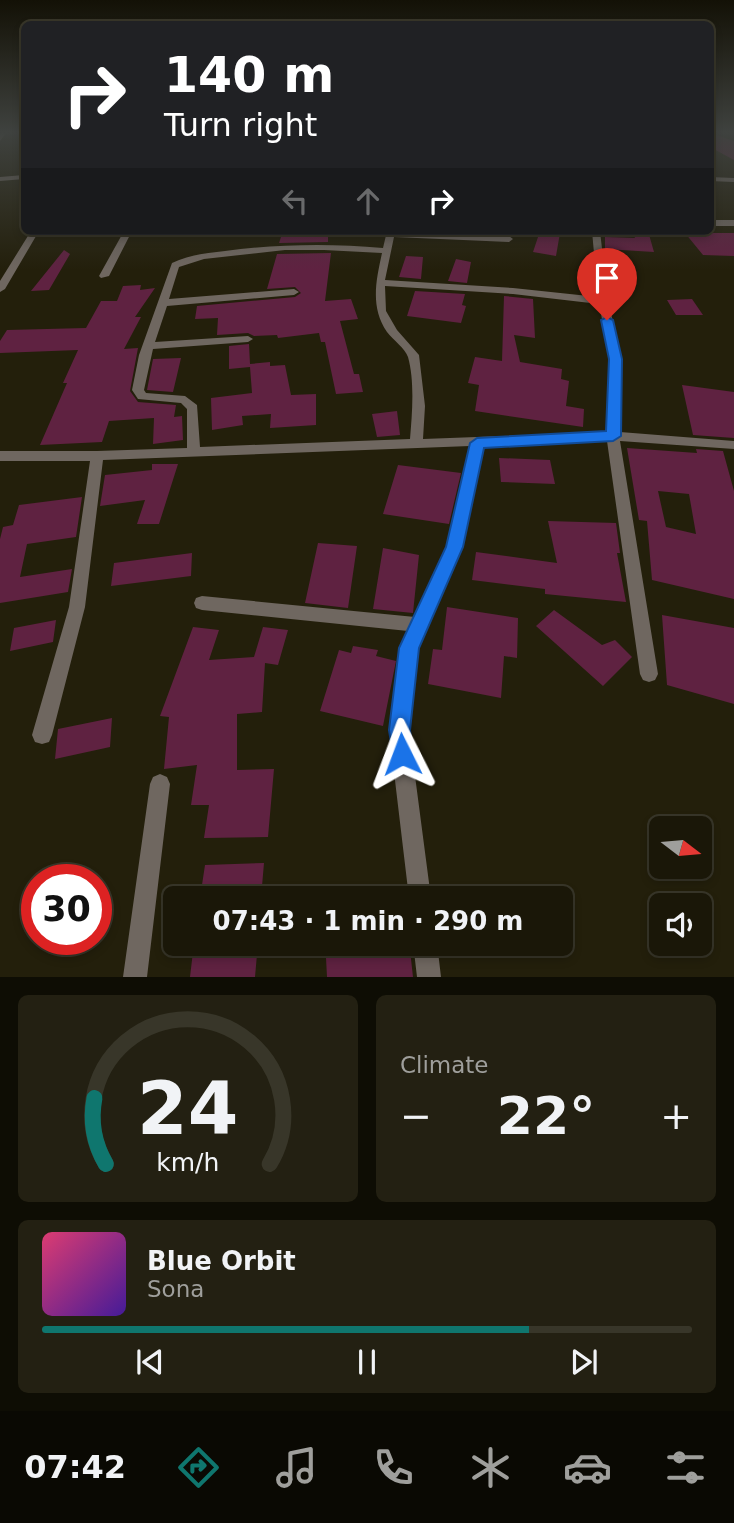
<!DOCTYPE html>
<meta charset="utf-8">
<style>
body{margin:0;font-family:"DejaVu Sans",sans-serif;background:#232012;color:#f1f3f6;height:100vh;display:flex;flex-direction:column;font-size:26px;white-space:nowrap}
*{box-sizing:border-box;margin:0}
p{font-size:23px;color:#9f9f9c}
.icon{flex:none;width:38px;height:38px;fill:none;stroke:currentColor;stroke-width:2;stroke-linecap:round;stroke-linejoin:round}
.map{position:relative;height:977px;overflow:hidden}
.details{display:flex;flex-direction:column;gap:18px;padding:18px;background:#0e0d04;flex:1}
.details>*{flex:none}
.guide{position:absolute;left:21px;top:21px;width:693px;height:214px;border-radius:10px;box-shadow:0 4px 10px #0003,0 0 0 2px #383629;background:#202124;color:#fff;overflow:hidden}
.needle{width:46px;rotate:106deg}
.tools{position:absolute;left:649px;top:816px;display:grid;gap:14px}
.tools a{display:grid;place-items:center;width:63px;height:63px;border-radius:10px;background:#1a1708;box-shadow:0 4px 10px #0003,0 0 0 2px #383629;font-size:35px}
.speed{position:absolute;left:21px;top:864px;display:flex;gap:14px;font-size:35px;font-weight:700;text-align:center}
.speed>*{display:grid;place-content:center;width:91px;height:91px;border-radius:50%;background:#1a1708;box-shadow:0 4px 10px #0003,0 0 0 2px #383629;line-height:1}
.speed .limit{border:10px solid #d22;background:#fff;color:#111}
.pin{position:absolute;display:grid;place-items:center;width:60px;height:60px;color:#fff;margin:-72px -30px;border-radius:50% 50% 50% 0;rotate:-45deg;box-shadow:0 0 7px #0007}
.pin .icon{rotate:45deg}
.me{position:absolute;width:77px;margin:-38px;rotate:357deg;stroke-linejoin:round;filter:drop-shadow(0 0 5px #0008)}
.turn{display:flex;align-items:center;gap:24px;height:147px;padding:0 28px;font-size:32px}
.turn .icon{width:91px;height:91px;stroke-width:2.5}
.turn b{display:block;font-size:49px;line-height:60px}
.lanes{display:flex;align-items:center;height:66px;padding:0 28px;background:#0003;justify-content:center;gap:35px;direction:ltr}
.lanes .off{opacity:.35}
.big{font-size:52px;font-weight:800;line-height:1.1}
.details .card{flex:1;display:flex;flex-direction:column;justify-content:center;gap:10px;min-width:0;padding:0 24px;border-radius:10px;background:#232012}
.details .dial{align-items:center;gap:0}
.dial svg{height:182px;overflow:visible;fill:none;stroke:#383629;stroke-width:7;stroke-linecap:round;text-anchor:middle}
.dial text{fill:#f1f3f6;stroke:none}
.song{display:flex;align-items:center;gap:21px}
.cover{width:84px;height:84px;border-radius:10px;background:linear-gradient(135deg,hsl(340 70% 55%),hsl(260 70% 35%))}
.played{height:7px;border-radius:4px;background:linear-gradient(90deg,#0f766e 75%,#383629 75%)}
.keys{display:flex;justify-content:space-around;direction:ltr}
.heat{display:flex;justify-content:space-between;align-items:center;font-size:38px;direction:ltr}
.details .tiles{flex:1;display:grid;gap:18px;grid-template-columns:1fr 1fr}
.card:last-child{grid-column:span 2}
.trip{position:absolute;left:163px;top:886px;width:410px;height:70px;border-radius:10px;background:#1a1708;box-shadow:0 4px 10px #0003,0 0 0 2px #383629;font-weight:800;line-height:70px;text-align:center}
.menu{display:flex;height:112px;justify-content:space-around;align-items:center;background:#0a0903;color:#9f9f9c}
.menu .icon{width:49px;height:49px}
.menu .on{color:#0f766e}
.menu b{font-size:32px;color:#f1f3f6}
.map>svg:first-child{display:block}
.building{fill:#5f2241;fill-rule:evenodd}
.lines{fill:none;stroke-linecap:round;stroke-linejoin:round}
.street{fill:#6f6760;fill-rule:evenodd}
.route{fill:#1a73e8;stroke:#114b97;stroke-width:2}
</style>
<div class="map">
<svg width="734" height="977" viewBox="0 0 734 977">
<rect width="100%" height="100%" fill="#231f0b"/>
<path class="building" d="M710,133L734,141V160L710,147Z
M283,231H328V242L279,243Z
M540,231L560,233L556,256L533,252Z
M632,231H648L654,252L605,249V237L635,238Z
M685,233H734V256L703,255Z
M64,250L70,254L49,290L31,291Z
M331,253L325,301L351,299L358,319L340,321L354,374H359L363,392L336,394L325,342H321L319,333L278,338L277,335L254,336L248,333L217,335L218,318L195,319L197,306L295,297L301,293L295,287L267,289L277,254Z
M406,256L423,257L421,279L399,277Z
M456,259L471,262L467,283L448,281Z
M141,285L140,290L155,288L135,317H141L124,349L138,348L130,391L138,402L176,405L174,417L182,416L183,440L153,444L154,418L109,421L102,442L40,445L67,383H63L78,350L0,353V341L7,330L86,328L101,301H117L123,286Z
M415,291L465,294L462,305L466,306L461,323L407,316Z
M504,296L533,299L535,338L514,335L520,362L562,369L561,379L569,381L566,406L584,409L583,427L475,411L479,385L468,383L475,357L502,361Z
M692,299L703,315H676L667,300Z
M249,344L250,364L270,362V366L285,365L291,395L316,394V425L270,428L271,414L242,416L243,425L212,430L211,398L252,393L250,367L229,369V346Z
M181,358L173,392L147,390L153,359Z
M682,385L734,392V438L693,435Z
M397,411L400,435L377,437L372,414Z
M627,448L697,453L696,449L723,451L734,491V599L652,580L647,521L639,520ZM658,491L689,494L696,534L666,527Z
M499,458L550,460L555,484L501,482Z
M152,464H178L159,524H137L145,500L100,506L105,475L152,470Z
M398,465L461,473L449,524L383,514Z
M82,497L76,537L27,544L20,577L72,569L68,592L0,603V539L3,527L13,525L19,505Z
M548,521L616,523L620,553H617L626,602L545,594V589L472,580L476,552L557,563Z
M318,543L357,546L348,608L305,603Z
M383,548L419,555L413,613L373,609Z
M192,553L191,576L111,586L114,563Z
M447,607L518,618L517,658L504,656L501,698L428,684L433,649L442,650Z
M554,610L602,645L615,640L632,657L603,686L536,626Z
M662,615L734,628V704L667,685Z
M56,620L53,642L10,651L14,628Z
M193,627L219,630L209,660L254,657L263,627L288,630L278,665L265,663L262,712L237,714V770L274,769L268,837L204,838L209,805H191L197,765L164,769L169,717L160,716Z
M353,646L378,650L376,656L396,661L383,726L320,711L339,650L351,653Z
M112,718L110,747L55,759L58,729Z
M264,863L261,898H200L205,865Z
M194,943H258L255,977H190Z
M410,950L413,977H327L326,958Z"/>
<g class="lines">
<path class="street" d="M0,133H6L0,141Z
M24,175V179L0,181V177Z
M710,177L734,178V182L710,181Z
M710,220H734V226H710Z
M31,231H39L5,289L0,292V281Z
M124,231H132L109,276L101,278L99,276Z
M387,231L509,236L513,239L509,242L394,237L385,280L513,288L598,297L592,231H600L608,301L622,359L620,432L734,441V449L620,441L658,674L655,680L649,682L643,680L640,674L607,441L483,445L463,546L418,648L409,730L431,898H409L389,730L400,648L408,631L202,610L196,608L194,603L196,598L202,596L415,617L447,546L470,446L103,460L85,607L52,735L49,742L42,744L35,742L32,735L69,607L90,461H0V451H97L187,448V409L181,403L138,399L132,390L139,355L172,263C188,255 207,253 225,251C278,244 330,243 383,248ZM285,250H324L382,253C376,281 370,307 387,332C393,340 405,348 408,357C415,382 412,415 410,439L200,447L197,405L185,396L146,393L144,390L153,349L248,342L253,339L248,336L155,342L167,306L294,295L299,292L294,289L169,299L179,267L204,259ZM385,286L513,294L599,304L610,359L607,432L423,439L425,406L419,355L397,330L386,311Z
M160,774L167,777L170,784L147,977H123L150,784L153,777Z
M413,943H437L441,977H417Z"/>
</g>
<linearGradient id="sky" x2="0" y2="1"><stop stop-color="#131106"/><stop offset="0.49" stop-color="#3f423f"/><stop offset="1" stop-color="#3f423f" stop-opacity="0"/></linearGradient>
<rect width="734" height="270" fill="url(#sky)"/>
<path class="route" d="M607,317L613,320L622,359L621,436L613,441L484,448L463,547L419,648L410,730L413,754L410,762L402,765L394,762L389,730L399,648L446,547L470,443L477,438L606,431L609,359L601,320Z"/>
</svg>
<div class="tools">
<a><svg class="needle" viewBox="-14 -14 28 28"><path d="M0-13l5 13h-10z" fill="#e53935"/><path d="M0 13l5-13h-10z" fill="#9f9f9c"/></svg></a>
<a><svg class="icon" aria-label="sound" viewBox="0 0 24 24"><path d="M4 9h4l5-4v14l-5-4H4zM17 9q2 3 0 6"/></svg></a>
</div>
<div class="speed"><div class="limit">30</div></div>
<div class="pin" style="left:607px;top:320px;background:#d93025"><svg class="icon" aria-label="arrive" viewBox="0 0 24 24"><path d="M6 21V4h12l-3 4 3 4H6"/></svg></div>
<svg class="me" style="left:402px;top:754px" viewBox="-20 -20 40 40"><path d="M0-17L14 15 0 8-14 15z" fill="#1a73e8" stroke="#fff" stroke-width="4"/></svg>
<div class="trip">07:43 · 1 min · 290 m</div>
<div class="guide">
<div class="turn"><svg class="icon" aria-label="right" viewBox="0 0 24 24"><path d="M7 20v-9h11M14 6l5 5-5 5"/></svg><div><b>140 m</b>Turn right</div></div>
<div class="lanes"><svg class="icon off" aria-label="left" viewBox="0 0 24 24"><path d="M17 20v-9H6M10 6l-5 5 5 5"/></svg><svg class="icon off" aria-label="ahead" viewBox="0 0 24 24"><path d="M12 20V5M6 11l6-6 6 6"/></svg><svg class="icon" aria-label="right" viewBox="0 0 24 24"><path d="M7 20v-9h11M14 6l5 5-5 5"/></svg></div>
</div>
</div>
<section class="details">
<div class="tiles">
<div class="card dial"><svg viewBox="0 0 100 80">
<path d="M14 69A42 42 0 1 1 86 69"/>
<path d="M14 69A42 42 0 0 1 9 40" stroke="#0f766e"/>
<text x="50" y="56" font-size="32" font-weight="700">24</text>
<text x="50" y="72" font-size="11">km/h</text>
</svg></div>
<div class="card"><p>Climate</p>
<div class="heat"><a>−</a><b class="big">22°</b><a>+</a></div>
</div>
<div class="card">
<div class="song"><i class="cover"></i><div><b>Blue Orbit</b><p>Sona</p></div></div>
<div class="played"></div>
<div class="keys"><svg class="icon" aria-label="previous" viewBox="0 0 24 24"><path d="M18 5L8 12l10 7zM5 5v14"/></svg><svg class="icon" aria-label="pause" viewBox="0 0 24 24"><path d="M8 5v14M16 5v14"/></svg><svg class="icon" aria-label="next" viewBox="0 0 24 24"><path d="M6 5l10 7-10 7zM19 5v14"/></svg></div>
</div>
</div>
</section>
<nav class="menu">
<b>07:42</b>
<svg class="icon on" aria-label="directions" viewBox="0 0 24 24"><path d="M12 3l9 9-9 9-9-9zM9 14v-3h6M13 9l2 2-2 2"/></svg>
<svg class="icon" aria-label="music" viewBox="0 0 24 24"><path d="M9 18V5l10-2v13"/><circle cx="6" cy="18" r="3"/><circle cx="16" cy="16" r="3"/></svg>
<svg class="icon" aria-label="phone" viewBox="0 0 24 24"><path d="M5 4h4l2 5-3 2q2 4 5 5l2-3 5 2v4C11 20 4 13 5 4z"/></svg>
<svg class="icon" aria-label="climate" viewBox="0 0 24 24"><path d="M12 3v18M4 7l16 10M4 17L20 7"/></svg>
<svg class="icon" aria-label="car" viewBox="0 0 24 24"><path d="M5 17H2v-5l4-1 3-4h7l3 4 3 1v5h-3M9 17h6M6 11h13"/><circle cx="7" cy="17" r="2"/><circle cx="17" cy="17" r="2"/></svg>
<svg class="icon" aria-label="filters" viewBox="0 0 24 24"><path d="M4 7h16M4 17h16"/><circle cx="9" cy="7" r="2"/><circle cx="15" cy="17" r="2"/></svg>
</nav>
